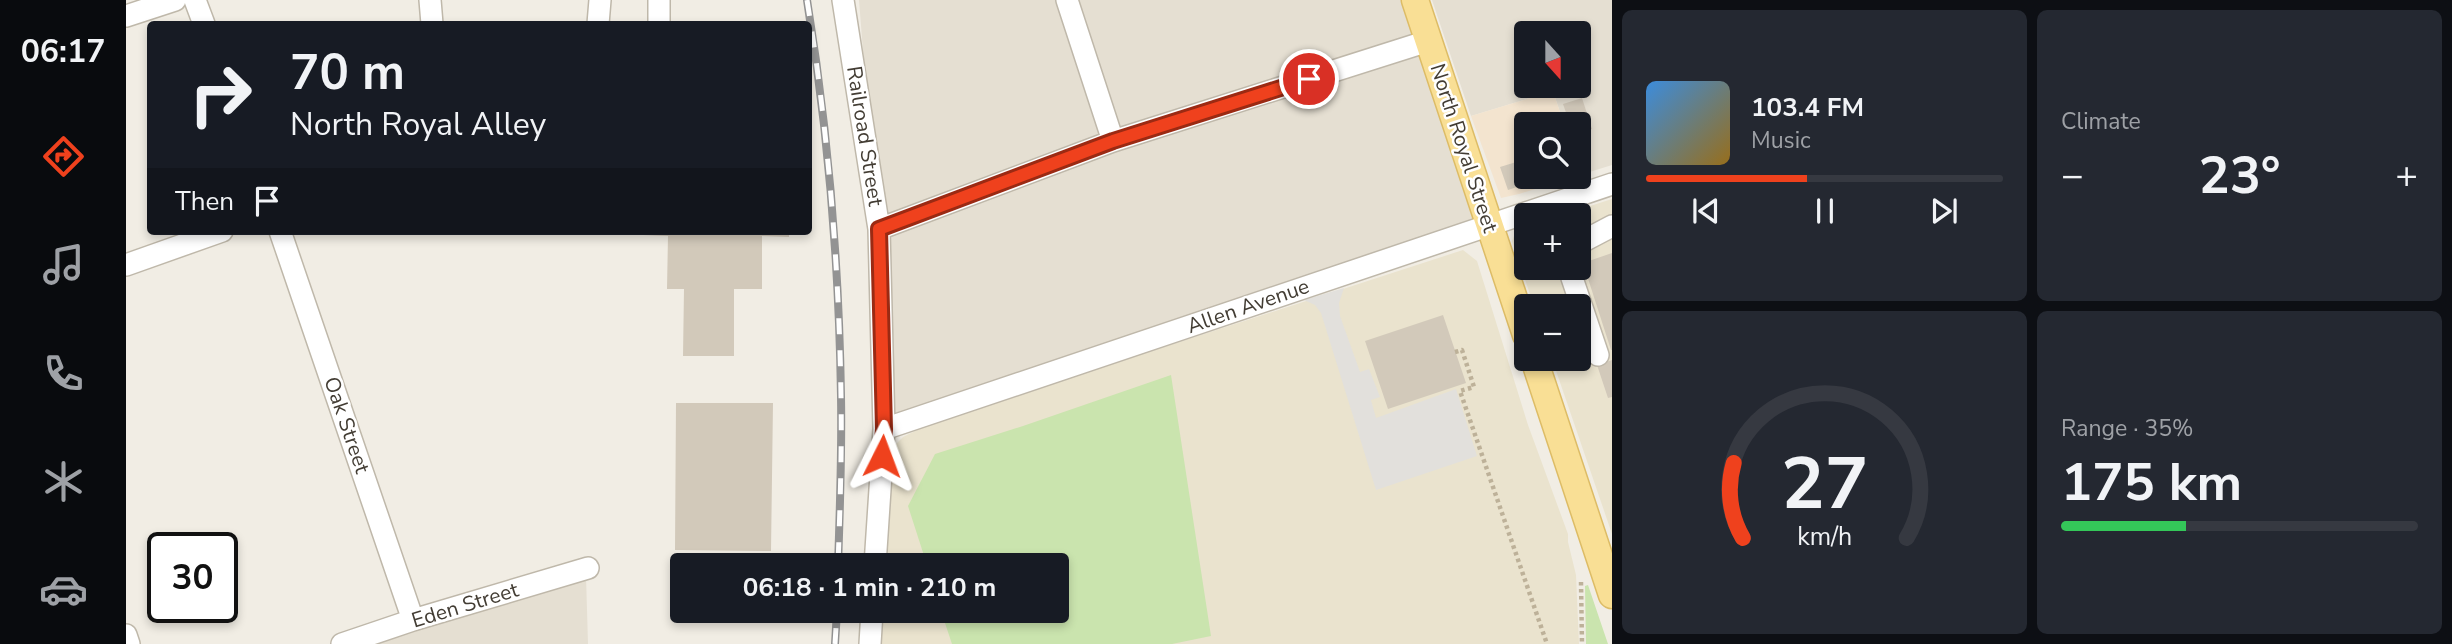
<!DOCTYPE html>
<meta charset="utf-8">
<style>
body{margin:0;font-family:"Nunito Sans",sans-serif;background:#242831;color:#f1f3f6;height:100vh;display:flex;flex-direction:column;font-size:26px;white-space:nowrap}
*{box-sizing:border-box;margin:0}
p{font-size:23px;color:#9ea1a6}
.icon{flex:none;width:38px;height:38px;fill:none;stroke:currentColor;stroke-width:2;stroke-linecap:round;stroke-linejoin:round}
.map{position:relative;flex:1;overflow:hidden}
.panel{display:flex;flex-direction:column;gap:10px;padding:10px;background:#0d0f14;width:840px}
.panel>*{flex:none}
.guide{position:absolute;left:21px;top:21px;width:665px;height:214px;border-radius:7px;box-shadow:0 4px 10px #0003;background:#171b24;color:#f1f3f6;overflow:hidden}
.needle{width:46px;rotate:159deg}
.tools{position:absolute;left:1388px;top:21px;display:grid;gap:14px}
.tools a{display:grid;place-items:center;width:77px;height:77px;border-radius:7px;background:#171b24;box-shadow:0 4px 10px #0003;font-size:35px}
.speed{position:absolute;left:21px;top:532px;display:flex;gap:14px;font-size:35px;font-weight:700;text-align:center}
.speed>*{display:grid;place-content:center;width:91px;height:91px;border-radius:50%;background:#171b24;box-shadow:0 4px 10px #0003;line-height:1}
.speed .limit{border:4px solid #111;border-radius:10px;background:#fff;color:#111}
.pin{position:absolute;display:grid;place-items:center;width:60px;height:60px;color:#fff;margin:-30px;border:4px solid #fff;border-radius:50%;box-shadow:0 2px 7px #0007}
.me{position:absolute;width:77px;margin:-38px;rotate:3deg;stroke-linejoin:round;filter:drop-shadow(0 0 5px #0008)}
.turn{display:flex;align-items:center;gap:24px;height:147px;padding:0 28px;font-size:32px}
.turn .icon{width:91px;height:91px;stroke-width:2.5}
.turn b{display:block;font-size:49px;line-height:60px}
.then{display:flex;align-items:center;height:66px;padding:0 28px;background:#0003;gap:14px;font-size:26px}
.big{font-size:52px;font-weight:700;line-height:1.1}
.panel .tile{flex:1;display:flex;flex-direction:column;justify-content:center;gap:10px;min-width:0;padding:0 24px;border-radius:10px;background:#242831}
.panel .dial{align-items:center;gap:0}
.dial svg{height:182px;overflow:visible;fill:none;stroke:#363941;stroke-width:7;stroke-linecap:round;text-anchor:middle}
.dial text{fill:#f1f3f6;stroke:none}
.song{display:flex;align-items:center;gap:21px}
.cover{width:84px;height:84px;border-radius:10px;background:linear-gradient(135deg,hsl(210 70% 55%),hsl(40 70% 35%))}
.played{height:7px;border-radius:4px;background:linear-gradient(90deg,#ef411d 45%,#363941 45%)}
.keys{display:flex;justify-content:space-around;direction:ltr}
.heat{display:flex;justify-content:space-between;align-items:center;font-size:38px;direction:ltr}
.charge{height:10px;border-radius:5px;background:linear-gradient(90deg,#34c759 35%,#363941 0)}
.panel .tiles{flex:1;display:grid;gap:10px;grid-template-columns:repeat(2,1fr)}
.trip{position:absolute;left:544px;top:553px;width:399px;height:70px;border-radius:7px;background:#171b24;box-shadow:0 4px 10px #0003;font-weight:700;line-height:70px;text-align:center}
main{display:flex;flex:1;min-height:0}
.tabs{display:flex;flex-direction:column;width:126px;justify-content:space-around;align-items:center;background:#090b0e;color:#9ea1a6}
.tabs .icon{width:49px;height:49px}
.tabs .active{color:#ef411d}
.tabs b{font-size:32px;color:#f1f3f6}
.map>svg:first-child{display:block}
.residential{fill:#e5dfd2;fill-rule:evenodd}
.commercial{fill:#f3e4cf}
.education{fill:#eae3ce}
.green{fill:#cae4ae}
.parking{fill:#e2e0dc}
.building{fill:#d2c9ba}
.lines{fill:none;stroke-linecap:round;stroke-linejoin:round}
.minor-casing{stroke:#bfb8aa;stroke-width:24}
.major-casing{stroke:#ddbc66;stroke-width:29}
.path{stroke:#bdb199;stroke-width:4.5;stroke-dasharray:3.5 3.5;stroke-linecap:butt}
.minor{stroke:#fff;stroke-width:21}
.major{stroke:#f9df95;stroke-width:26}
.rail-casing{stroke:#939393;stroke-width:8}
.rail{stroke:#fff;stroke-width:5;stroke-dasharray:16;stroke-linecap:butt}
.route-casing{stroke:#9b2a13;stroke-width:18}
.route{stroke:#ef411d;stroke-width:12}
.labels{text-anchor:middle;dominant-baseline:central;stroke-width:5;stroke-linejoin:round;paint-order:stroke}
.street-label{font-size:21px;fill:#433d34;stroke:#fff}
</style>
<main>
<nav class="tabs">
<b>06:17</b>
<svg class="icon active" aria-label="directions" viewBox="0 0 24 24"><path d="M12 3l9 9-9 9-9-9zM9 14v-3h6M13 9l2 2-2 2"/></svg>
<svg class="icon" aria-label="music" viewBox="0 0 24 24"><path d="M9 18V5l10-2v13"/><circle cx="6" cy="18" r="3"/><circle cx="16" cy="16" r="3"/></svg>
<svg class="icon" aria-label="phone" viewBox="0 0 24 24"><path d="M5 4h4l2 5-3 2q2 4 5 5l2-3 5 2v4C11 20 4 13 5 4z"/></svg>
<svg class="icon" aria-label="climate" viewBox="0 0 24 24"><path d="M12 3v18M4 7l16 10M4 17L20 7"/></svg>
<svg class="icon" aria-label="car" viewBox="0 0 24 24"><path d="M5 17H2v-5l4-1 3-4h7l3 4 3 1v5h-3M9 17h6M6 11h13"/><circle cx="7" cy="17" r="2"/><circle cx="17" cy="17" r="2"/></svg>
</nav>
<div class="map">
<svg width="1486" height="644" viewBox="0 0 1486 644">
<rect width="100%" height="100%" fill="#f1ede4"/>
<path class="residential" d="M733,0H1280L1354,220L766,420Z
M1306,0H1486V165L1454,175L1452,124H1438L1427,91L1345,116ZM1400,33H1452V86H1400Z
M460,576L462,644H250L322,619Z"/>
<path class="commercial" d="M1427,91L1438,124H1400V177H1448L1393,194L1375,198L1345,116Z"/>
<path class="education" d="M1486,199V534L1426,359H1452V306H1408L1386,241L1388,236L1400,227V268H1452V215H1436Z
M1337,250L1351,261L1402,425L1442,534V542L1450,575L1453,644H755L758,611H931V565H761L767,447L777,437L807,422Z"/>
<path class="green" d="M1045,375L1085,636L1046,644H826L815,611H931V565H801L782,506L809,454L897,426Z
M1462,585L1482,644H1460L1459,586Z"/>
<path class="parking" d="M1218,288L1213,303L1214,316L1234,372L1243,369L1254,397L1245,400L1250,418L1330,389L1351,456L1250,490L1195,313L1189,305L1178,300Z"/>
<path class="building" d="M1456,98L1466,129L1452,133V124H1444L1437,104Z
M1400,159V177H1421L1382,190L1374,167Z
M517,231H663V237L636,236V289H608V356H557L558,289H541L542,236L517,235Z
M1486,253V350H1485L1457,263Z
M1317,315L1340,383L1262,409L1239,341Z
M1486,360V397L1482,398L1471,365Z
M550,403H647L645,551L549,550Z"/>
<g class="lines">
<g class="minor-casing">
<path id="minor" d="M69,0L78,24
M304,0L306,24
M533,0V24
M717,0L753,229L758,429L749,565
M941,0L987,141
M0,16L49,0
M472,24L474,0
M753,229L987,141L1302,41
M154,231L287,620
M1452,244L1486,226
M0,265L96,231
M1444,268L1446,278L1472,355
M758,429L1486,184
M0,635L3,644
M216,644L287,620L462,568
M744,644L746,611"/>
</g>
<g class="major-casing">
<path id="major" d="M1289,0L1400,335
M1408,359L1486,595"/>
</g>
<path class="path" d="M1329,352L1336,350L1348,387L1334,391L1421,644
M1455,582L1456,644"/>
<use href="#minor" class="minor"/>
<use href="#major" class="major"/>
<g class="rail-casing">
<path id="rail" d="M681,0C702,130 713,264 715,396C716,452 714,509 712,565
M709,644L711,611"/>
</g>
<use href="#rail" class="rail"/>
</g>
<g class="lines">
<g class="route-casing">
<path id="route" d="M756,456L758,429L753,229L987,141L1183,79"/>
</g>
<use href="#route" class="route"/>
</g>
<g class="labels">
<g class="street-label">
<text transform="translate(739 136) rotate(81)">Railroad Street</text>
<text transform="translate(1338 148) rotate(72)">North Royal Street</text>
<text transform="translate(1122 306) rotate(-19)">Allen Avenue</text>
<text transform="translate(221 425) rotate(71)">Oak Street</text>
<text transform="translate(339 605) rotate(-17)">Eden Street</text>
</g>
</g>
</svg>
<div class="tools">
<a><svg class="needle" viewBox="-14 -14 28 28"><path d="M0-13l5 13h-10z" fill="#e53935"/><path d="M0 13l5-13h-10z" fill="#9ea1a6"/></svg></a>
<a><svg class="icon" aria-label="search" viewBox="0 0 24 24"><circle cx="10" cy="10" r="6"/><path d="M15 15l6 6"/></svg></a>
<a>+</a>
<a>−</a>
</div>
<div class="speed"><div class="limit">30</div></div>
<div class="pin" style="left:1183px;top:79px;background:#d93025"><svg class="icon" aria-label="arrive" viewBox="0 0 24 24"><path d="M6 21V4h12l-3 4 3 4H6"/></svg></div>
<svg class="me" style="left:756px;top:456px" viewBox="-20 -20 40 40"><path d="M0-17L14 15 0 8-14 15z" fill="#ef411d" stroke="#fff" stroke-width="4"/></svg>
<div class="trip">06:18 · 1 min · 210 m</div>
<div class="guide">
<div class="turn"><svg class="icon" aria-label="right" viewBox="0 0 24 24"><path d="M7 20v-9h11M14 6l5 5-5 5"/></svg><div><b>70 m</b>North Royal Alley</div></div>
<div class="then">Then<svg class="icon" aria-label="arrive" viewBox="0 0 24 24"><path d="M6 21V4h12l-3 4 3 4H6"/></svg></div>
</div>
</div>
<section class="panel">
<div class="tiles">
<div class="tile">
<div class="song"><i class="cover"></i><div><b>103.4 FM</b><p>Music</p></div></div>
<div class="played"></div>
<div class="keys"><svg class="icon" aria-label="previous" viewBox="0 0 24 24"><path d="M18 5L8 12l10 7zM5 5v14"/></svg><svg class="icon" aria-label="pause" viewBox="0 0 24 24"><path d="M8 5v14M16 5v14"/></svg><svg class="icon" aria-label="next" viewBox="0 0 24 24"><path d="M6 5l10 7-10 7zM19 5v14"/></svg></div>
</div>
<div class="tile"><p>Climate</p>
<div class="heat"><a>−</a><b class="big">23°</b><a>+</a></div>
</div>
<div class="tile dial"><svg viewBox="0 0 100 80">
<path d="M14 69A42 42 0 1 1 86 69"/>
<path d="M14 69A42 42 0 0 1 10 36" stroke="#ef411d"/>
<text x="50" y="56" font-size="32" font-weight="700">27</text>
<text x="50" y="72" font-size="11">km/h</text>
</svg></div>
<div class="tile"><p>Range · 35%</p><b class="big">175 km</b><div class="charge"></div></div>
</div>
</section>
</main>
